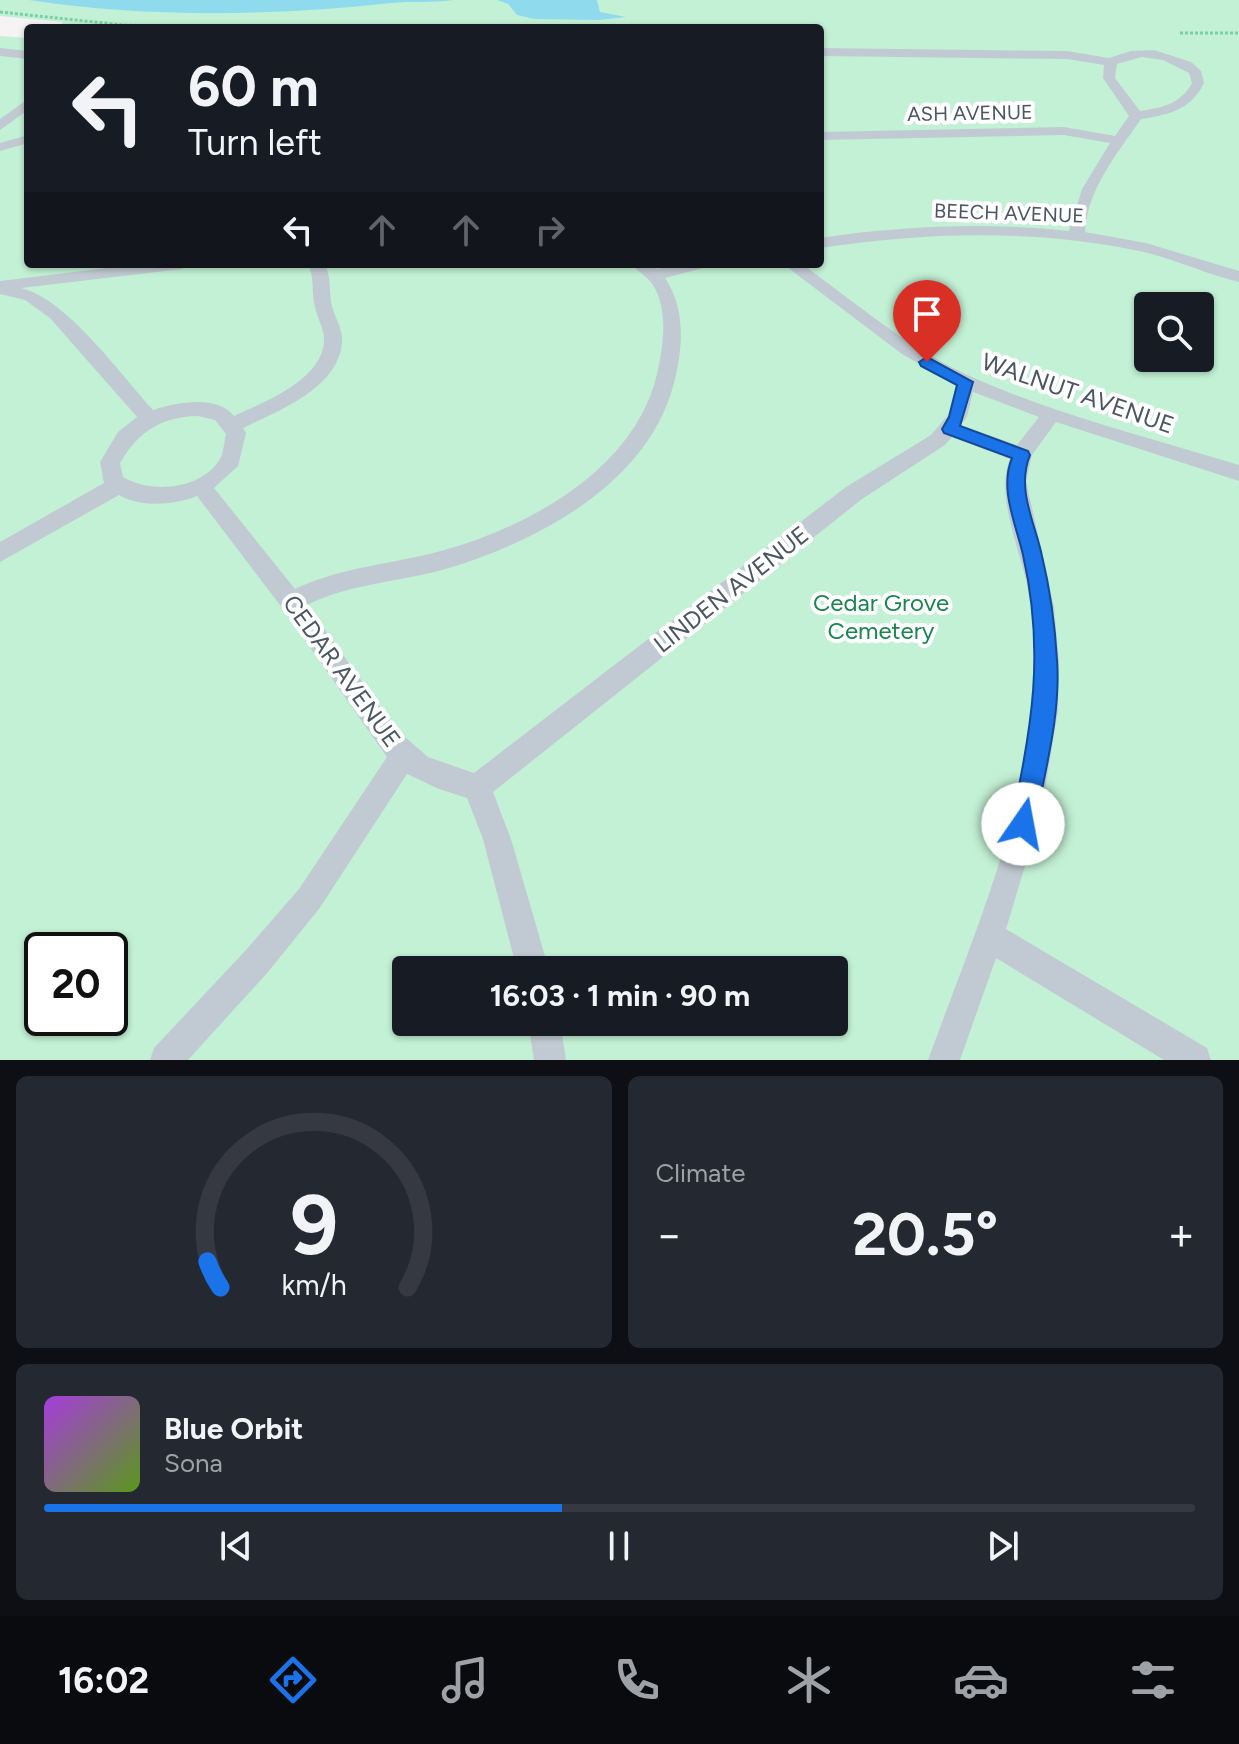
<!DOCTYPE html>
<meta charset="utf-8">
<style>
body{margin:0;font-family:Figtree,sans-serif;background:#242831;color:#f1f3f6;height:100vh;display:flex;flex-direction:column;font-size:30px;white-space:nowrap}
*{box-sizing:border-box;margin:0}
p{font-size:26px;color:#9ea1a6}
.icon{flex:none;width:44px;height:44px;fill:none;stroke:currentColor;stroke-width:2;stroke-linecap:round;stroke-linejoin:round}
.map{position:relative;height:1060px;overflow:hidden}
.panel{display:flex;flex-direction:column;gap:16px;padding:16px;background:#0d0f14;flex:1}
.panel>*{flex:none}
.hud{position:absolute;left:24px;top:24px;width:800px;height:244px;border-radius:8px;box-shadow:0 2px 6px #0004;background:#171b24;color:#f1f3f6;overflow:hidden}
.buttons{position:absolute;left:1134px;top:292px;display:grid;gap:16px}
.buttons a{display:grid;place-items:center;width:80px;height:80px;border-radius:8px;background:#171b24;box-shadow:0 2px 6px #0004;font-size:40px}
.speed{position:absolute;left:24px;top:932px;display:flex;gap:16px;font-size:40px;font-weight:700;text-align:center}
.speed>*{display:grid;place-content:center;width:104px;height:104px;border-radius:50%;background:#171b24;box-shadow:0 2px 6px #0004;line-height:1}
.speed .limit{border:4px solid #111;border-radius:12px;background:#fff;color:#111}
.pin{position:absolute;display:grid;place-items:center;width:68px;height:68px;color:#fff;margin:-82px -34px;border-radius:50% 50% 50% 0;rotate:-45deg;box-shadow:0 0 8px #0007}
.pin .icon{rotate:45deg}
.me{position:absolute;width:88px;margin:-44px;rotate:12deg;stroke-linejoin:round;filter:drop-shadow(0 0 6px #0008)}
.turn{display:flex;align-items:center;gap:28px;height:168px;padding:0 32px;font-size:36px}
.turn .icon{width:104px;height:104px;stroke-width:2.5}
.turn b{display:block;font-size:56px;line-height:68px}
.lanes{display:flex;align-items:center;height:76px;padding:0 32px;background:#0003;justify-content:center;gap:40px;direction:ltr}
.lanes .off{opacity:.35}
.big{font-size:60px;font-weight:700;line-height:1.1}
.panel .widget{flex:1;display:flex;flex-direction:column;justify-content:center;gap:12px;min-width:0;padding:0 28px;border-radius:12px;background:#242831}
.panel .dial{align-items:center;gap:0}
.dial svg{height:208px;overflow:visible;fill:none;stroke:#363941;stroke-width:7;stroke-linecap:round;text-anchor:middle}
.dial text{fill:#f1f3f6;stroke:none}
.song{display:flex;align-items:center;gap:24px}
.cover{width:96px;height:96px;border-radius:12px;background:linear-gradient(135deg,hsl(280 70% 55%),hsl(90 70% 35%))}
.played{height:8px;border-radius:4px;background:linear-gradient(90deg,#1a73e8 45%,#363941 45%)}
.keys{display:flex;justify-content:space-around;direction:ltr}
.heat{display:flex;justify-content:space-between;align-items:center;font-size:44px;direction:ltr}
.panel .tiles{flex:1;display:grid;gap:16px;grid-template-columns:1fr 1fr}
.widget:last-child{grid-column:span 2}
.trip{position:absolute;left:392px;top:956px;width:456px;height:80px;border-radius:8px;background:#171b24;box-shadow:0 2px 6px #0004;font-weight:700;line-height:80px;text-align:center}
.dock{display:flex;height:128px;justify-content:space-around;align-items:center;background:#090b0e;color:#9ea1a6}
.dock .icon{width:56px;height:56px}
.dock .on{color:#1a73e8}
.dock b{font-size:36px;color:#f1f3f6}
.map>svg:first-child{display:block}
.green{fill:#c3f1d5;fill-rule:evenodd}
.water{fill:#90daee}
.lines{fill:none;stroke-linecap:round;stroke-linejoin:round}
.path{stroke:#7ad0a6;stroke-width:3;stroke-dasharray:3 2;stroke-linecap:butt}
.lane{fill:#c1cad2;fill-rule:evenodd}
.route{fill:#1a73e8;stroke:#114b97;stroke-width:2}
.labels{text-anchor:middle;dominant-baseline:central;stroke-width:8;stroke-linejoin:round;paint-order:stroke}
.far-street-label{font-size:20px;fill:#4a5661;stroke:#fff}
.street-label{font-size:24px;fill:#4a5661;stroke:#fff}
.park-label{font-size:24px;fill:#17864f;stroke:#fff}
</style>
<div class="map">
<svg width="1239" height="1060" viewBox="0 0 1239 1060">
<rect width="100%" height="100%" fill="#f5f3f3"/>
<path class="green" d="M0,0H1239V1060H0V36L28,38V264H820V28H56L63,22L0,16ZM1148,306H1200V358H1148ZM42,950H110V1018H42ZM406,970H834V1022H406Z"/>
<path class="water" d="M29,0H453C432,3 412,1 391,3C272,16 148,18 29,0Z
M497,0H597L600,12L626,17L599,20L534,19L517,15L508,4Z"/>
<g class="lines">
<path class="path" d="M0,12L123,25L223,28
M1180,33H1239"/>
<path class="lane" d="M0,48L28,51V59L0,56Z
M820,48L1067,51L1109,58L1131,51L1154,50L1191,62L1201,71L1204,83C1191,110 1168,115 1141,119C1118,153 1087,189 1085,232L1146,243L1239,271V282C1205,274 1173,258 1139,251C1034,229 926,232 820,248V238C903,226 985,222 1069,231L1082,189L1110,143L1064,135L820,140V132L1064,127L1115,136L1129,116L1103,78L1104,65L1067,59L820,56ZM1142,57L1163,60L1189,73L1192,83C1181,104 1161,108 1140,111L1115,78L1117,64Z
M28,99V110L0,130V119Z
M28,135V143L0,151V143Z
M140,264H190L182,269L21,288C66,298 121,375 153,410C176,403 216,394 234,416C264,402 326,379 324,337C323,327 317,317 315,307C311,292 315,278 308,264H324L327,269C331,282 329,294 332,306C335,318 343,329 342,342C339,388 278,411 243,428L246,433L238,466L214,488L295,589C341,567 393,564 441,551C529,527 635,469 657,374C663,347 669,311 653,285C647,276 638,272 632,264H651L657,269L680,264H709L707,267L665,278C686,309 683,348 674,383C648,485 535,543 442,570C397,582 349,584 307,605L397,730L428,757L474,773L846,487L931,435L948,415L956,385L902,354L783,264H802C857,304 911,350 974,378C1058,415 1151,438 1239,465V481L1056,422L1032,455L1026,481L1054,607L1059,662L1058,711L1041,813L1006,929L1207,1048L1211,1060H1164L996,958L960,1060H928C968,950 1021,829 1032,711C1036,673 1035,634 1029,595C1023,556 994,496 1010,459L952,437L945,445L862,499L493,792L511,839L549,970H517L483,839L467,798L439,789L407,774L319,909L268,972L188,1060H150L154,1048L246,950L299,889L387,757L283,609L197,496C174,505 141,508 119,495L0,562V542L104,483L100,462L118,432L137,417L50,318L25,300L0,294V281ZM973,392L1039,417L1017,445L961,425L967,417ZM198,416L215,420L226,434C224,441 224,452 220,459C201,490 151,494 123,477L120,463C139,431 161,417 198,416Z
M528,1022H560L566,1060H534Z"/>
</g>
<path class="route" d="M927,357L973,382L960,426L1028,451L1030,455C1016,489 1035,523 1042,556C1050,589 1055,626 1057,660C1061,714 1045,771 1035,824L1031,832L1023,835L1015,832L1011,824C1032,729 1045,651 1023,555C1016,524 999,489 1012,458L944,433L942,429L949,417L957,385L921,366L919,362Z"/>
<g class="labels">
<g class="far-street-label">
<text transform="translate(970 113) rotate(-1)">ASH AVENUE</text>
<text transform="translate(1009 213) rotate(2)">BEECH AVENUE</text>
</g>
<g class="street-label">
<text transform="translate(1078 393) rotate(19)">WALNUT AVENUE</text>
<text transform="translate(731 589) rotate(-38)">LINDEN AVENUE</text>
<text transform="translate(342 671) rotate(54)">CEDAR AVENUE</text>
</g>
<g class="park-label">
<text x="881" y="602">Cedar Grove<tspan x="881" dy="28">Cemetery</tspan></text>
</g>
</g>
</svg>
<div class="buttons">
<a><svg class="icon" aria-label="search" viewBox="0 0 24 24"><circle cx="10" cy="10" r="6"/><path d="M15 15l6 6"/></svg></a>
</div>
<div class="speed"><div class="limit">20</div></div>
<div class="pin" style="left:927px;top:362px;background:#d93025"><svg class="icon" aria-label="arrive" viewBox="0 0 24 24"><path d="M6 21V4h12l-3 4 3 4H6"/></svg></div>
<svg class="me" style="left:1023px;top:824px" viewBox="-20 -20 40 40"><circle r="19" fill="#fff"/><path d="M0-13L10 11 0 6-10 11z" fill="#1a73e8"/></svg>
<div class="trip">16:03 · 1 min · 90 m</div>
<div class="hud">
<div class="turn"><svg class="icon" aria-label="left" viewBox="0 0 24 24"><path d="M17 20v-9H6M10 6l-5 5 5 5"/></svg><div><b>60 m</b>Turn left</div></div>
<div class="lanes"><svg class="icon" aria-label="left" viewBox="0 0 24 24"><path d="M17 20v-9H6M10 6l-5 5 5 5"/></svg><svg class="icon off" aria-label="ahead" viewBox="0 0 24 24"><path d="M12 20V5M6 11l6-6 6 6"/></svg><svg class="icon off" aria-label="ahead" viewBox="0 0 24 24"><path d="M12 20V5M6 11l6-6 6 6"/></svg><svg class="icon off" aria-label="right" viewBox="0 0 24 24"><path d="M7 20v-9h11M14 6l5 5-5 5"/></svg></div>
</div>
</div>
<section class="panel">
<div class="tiles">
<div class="widget dial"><svg viewBox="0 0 100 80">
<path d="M14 69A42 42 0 1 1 86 69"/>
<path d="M14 69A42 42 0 0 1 9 59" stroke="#1a73e8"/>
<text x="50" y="56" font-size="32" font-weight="700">9</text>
<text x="50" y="72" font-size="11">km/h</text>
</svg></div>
<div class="widget"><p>Climate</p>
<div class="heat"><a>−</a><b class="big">20.5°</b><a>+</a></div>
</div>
<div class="widget">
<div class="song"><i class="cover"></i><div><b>Blue Orbit</b><p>Sona</p></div></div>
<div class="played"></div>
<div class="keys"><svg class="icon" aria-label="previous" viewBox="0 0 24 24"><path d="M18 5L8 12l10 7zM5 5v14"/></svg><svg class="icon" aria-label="pause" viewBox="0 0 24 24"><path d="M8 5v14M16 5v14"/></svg><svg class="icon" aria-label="next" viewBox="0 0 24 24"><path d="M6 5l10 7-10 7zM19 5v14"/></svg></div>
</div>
</div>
</section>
<nav class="dock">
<b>16:02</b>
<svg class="icon on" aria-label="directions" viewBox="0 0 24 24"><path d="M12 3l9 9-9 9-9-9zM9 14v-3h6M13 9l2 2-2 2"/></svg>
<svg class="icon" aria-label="music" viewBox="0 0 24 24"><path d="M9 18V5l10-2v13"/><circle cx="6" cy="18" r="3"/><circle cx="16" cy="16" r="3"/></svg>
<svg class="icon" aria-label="phone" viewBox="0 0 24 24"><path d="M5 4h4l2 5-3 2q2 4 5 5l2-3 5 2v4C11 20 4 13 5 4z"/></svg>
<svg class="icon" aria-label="climate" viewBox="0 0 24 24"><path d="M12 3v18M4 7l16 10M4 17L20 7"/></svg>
<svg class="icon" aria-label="car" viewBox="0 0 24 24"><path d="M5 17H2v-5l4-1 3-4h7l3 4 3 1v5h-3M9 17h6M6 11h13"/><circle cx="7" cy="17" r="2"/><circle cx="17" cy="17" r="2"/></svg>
<svg class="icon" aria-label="filters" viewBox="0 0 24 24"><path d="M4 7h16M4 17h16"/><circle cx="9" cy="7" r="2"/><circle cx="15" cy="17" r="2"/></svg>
</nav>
